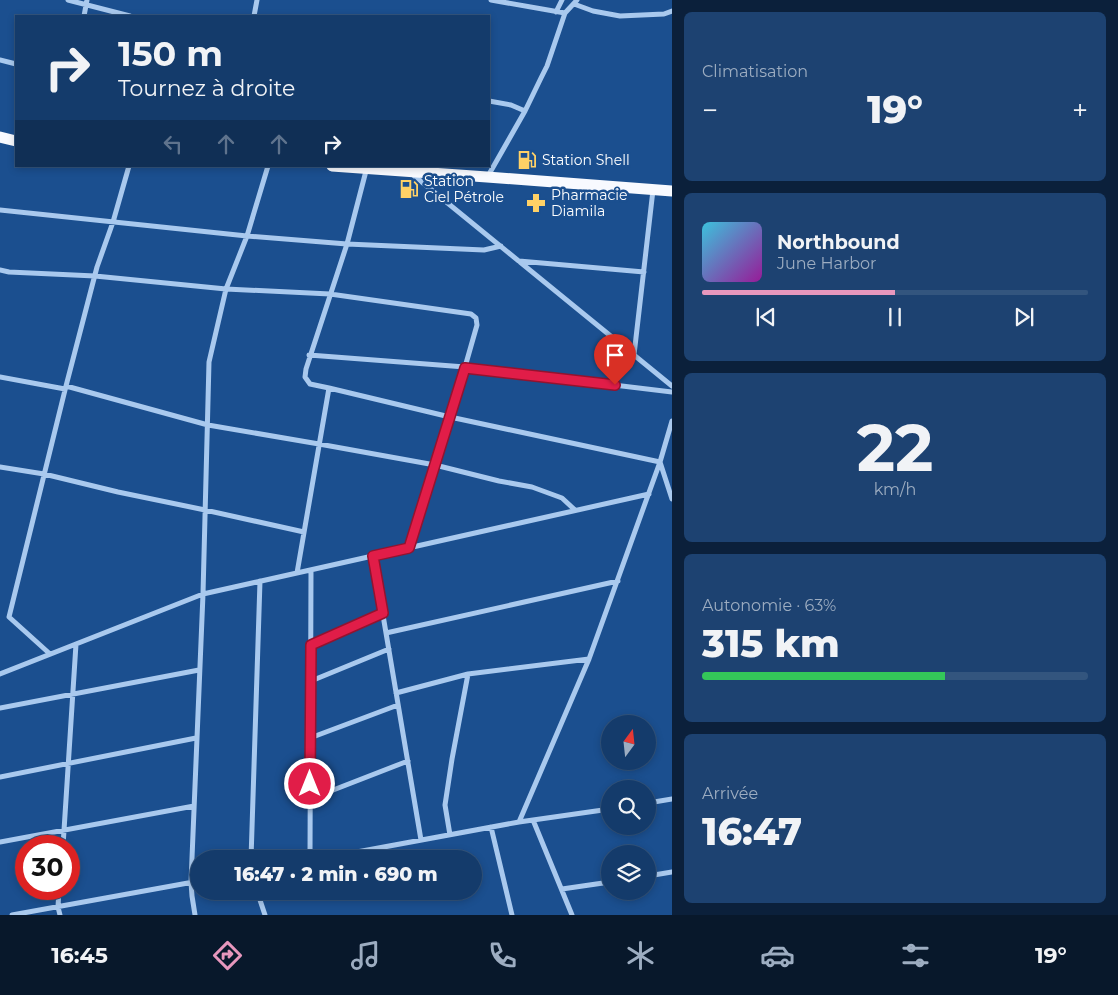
<!DOCTYPE html>
<html lang="fr">
<meta charset="utf-8">
<style>
body{margin:0;font-family:Montserrat,sans-serif;background:#1d4271;color:#f1f3f6;height:100vh;display:flex;flex-direction:column;font-size:19px;white-space:nowrap}
*{box-sizing:border-box;margin:0}
p{font-size:16px;color:#9dadc1}
.icon{flex:none;width:28px;height:28px;fill:none;stroke:currentColor;stroke-width:2;stroke-linecap:round;stroke-linejoin:round}
.map{position:relative;flex:1;overflow:hidden}
.details{display:flex;flex-direction:column;gap:12px;padding:12px;background:#0b203b;width:446px}
.details>*{flex:none}
.guide{position:absolute;left:15px;top:15px;width:475px;height:152px;border-radius:0px;box-shadow:0 2px 8px #0003,0 0 0 1px #33557e;background:#143b6b;color:#f1f3f6;overflow:hidden}
.needle{width:32px;rotate:15deg}
.controls{position:absolute;left:601px;top:715px;display:grid;gap:10px}
.controls a{display:grid;place-items:center;width:55px;height:55px;border-radius:50%;background:#143b6b;box-shadow:0 2px 8px #0003,0 0 0 1px #33557e;font-size:25px}
.speed{position:absolute;left:15px;top:835px;display:flex;gap:10px;font-size:25px;font-weight:700;text-align:center}
.speed>*{display:grid;place-content:center;width:65px;height:65px;border-radius:50%;background:#143b6b;box-shadow:0 2px 8px #0003,0 0 0 1px #33557e;line-height:1}
.speed .limit{border:8px solid #d22;background:#fff;color:#111}
.pin{position:absolute;display:grid;place-items:center;width:42px;height:42px;color:#fff;margin:-51px -21px;border-radius:50% 50% 50% 0;rotate:-45deg;box-shadow:0 0 5px #0007}
.pin .icon{rotate:45deg}
.me{position:absolute;width:55px;margin:-28px;rotate:0deg;stroke-linejoin:round;filter:drop-shadow(0 0 4px #0008)}
.turn{display:flex;align-items:center;gap:18px;height:105px;padding:0 20px;font-size:22px}
.turn .icon{width:65px;height:65px;stroke-width:2.5}
.turn b{display:block;font-size:35px;line-height:42px}
.lanes{display:flex;align-items:center;height:48px;padding:0 20px;background:#0003;justify-content:center;gap:25px;direction:ltr}
.lanes .off{opacity:.35}
.big{font-size:38px;font-weight:800;line-height:1.1}
.details .widget{flex:1;display:flex;flex-direction:column;justify-content:center;gap:8px;min-width:0;padding:0 18px;border-radius:8px;background:#1d4271}
.details .dial{align-items:center;gap:0}
.dial b{font-size:65px;line-height:1}
.song{display:flex;align-items:center;gap:15px}
.cover{width:60px;height:60px;border-radius:8px;background:linear-gradient(135deg,hsl(190 70% 55%),hsl(300 70% 35%))}
.played{height:5px;border-radius:2px;background:linear-gradient(90deg,#e797bd 50%,#33557e 50%)}
.keys{display:flex;justify-content:space-around;direction:ltr}
.heat{display:flex;justify-content:space-between;align-items:center;font-size:28px;direction:ltr}
.charge{height:8px;border-radius:4px;background:linear-gradient(90deg,#34c759 63%,#33557e 0)}
.trip{position:absolute;left:190px;top:850px;width:292px;height:50px;border-radius:25px;background:#143b6b;box-shadow:0 2px 8px #0003,0 0 0 1px #33557e;font-weight:800;line-height:50px;text-align:center}
.dock{display:flex;height:80px;justify-content:space-around;align-items:center;background:#08182b;color:#9dadc1}
.dock .icon{width:35px;height:35px}
.dock .selected{color:#e797bd}
.dock b{font-size:22px;color:#f1f3f6}
main{display:flex;flex:1;min-height:0}
.map>svg:first-child{display:block}
.lines{fill:none;stroke-linecap:round;stroke-linejoin:round}
.minor{stroke:#a9c9ee;stroke-width:5}
.trunk{stroke:#f8faff;stroke-width:11}
.route-casing{stroke:#92132f;stroke-width:12}
.route{stroke:#e11d48;stroke-width:9}
.labels{text-anchor:middle;dominant-baseline:central;stroke-width:5;stroke-linejoin:round;paint-order:stroke}
.poi-label{font-size:14px;fill:#fff;stroke:#1b4f8f;text-anchor:start}
</style>
<main>
<div class="map">
<svg width="672" height="915" viewBox="0 0 672 915">
<rect width="100%" height="100%" fill="#1b4f8f"/>
<g class="lines">
<path class="minor" d="M68,0L130,16
M491,0L565,13
M574,4L593,11L620,16L664,14L672,11
M556,12L562,0
M84,16L87,0
M254,16L257,0
M0,60L16,64
M489,101L511,105L525,111
M412,174L672,386
M488,176L525,111L541,78L547,66L565,13L577,0
M0,210L247,236L347,244L484,250L501,246
M519,261L644,272
M0,270L9,272L95,276L226,289L330,294L471,314L476,318L477,325L465,367L409,548
M309,355L465,367L672,392
M634,355L653,190
M0,377L65,389
M66,386L208,425L319,444L435,465L499,481L532,487L562,498L575,510
M329,388L450,417L660,462L672,499
M0,467L44,474L118,492L205,510L304,532
M373,556L421,840
M297,573L329,388L310,384L305,377L306,369L347,244L367,167
M386,633L618,581
M311,645L383,613
M50,654L9,617L66,386L97,267L113,222L129,166
M0,674L203,594L649,494
M311,681L389,649
M396,693L468,674L589,659
M0,708L199,670
M310,738L398,705
M0,777L196,738
M310,799L408,761
M648,803L672,799
M533,820L572,915
M519,822L589,659L660,462L672,421
M491,827L512,915
M450,835L445,805L452,759L468,674
M0,842L194,806
M63,846L76,644
M251,859L260,581
M310,859L311,570
M319,859L519,822L610,809
M648,876L672,872
M59,889L58,907L60,915
M562,889L610,882
M257,891L265,915
M12,915L199,881
M195,915L192,896L191,882L203,594L209,362L226,289L247,236L268,166"/>
<path class="trunk" d="M0,137L16,141
M332,166L487,177L672,191"/>
</g>
<g class="lines">
<g class="route-casing">
<path id="route" d="M310,784L311,645L383,613L373,556L409,548L465,368L615,385"/>
</g>
<use href="#route" class="route"/>
</g>
<defs>
<g id="fuel-bare" transform="scale(1.5)"><path d="M-5.5-6h7V0h2V4h1.3V-2.5L3-4.5l.8-.8L6-3V5H2.5V1h-1V6h-7ZM-4.2-4.7v3.2H.2V-4.7Z" fill="#ffd166" stroke="#1b4f8f" stroke-width="2.5" paint-order="stroke"/></g>
<g id="pharmacy-bare" transform="scale(1.5)"><path d="M-2-6h4v4h4v4h-4v4h-4v-4h-4v-4h4Z" fill="#ffd166" stroke="#1b4f8f" stroke-width="2.5" paint-order="stroke"/></g>
</defs>
<g fill-rule="evenodd">
<use href="#fuel-bare" x="527" y="160"/>
<use href="#fuel-bare" x="409" y="189"/>
<use href="#pharmacy-bare" x="536" y="203"/>
</g>
<g class="labels">
<g class="poi-label">
<text x="542" y="160">Station Shell</text>
<text x="424" y="181">Station<tspan x="424" dy="16">Ciel Pétrole</tspan></text>
<text x="551" y="195">Pharmacie<tspan x="551" dy="16">Diamila</tspan></text>
</g>
</g>
</svg>
<div class="controls">
<a><svg class="needle" viewBox="-14 -14 28 28"><path d="M0-13l5 13h-10z" fill="#e53935"/><path d="M0 13l5-13h-10z" fill="#9dadc1"/></svg></a>
<a><svg class="icon" aria-label="search" viewBox="0 0 24 24"><circle cx="10" cy="10" r="6"/><path d="M15 15l6 6"/></svg></a>
<a><svg class="icon" aria-label="layers" viewBox="0 0 24 24"><path d="M12 4l9 5-9 5-9-5zM3 14l9 5 9-5"/></svg></a>
</div>
<div class="speed"><div class="limit">30</div></div>
<div class="pin" style="left:615px;top:385px;background:#d93025"><svg class="icon" aria-label="arrive" viewBox="0 0 24 24"><path d="M6 21V4h12l-3 4 3 4H6"/></svg></div>
<svg class="me" style="left:310px;top:784px" viewBox="-20 -20 40 40"><circle r="17" fill="#e11d48" stroke="#fff" stroke-width="3"/><path d="M0-11L8 9 0 5-8 9z" fill="#fff"/></svg>
<div class="trip">16:47 · 2 min · 690 m</div>
<div class="guide">
<div class="turn"><svg class="icon" aria-label="right" viewBox="0 0 24 24"><path d="M7 20v-9h11M14 6l5 5-5 5"/></svg><div><b>150 m</b>Tournez à droite</div></div>
<div class="lanes"><svg class="icon off" aria-label="left" viewBox="0 0 24 24"><path d="M17 20v-9H6M10 6l-5 5 5 5"/></svg><svg class="icon off" aria-label="ahead" viewBox="0 0 24 24"><path d="M12 20V5M6 11l6-6 6 6"/></svg><svg class="icon off" aria-label="ahead" viewBox="0 0 24 24"><path d="M12 20V5M6 11l6-6 6 6"/></svg><svg class="icon" aria-label="right" viewBox="0 0 24 24"><path d="M7 20v-9h11M14 6l5 5-5 5"/></svg></div>
</div>
</div>
<section class="details">
<div class="widget"><p>Climatisation</p>
<div class="heat"><a>−</a><b class="big">19°</b><a>+</a></div>
</div>
<div class="widget">
<div class="song"><i class="cover"></i><div><b>Northbound</b><p>June Harbor</p></div></div>
<div class="played"></div>
<div class="keys"><svg class="icon" aria-label="previous" viewBox="0 0 24 24"><path d="M18 5L8 12l10 7zM5 5v14"/></svg><svg class="icon" aria-label="pause" viewBox="0 0 24 24"><path d="M8 5v14M16 5v14"/></svg><svg class="icon" aria-label="next" viewBox="0 0 24 24"><path d="M6 5l10 7-10 7zM19 5v14"/></svg></div>
</div>
<div class="widget dial"><b>22</b><p>km/h</p></div>
<div class="widget"><p>Autonomie · 63%</p><b class="big">315 km</b><div class="charge"></div></div>
<div class="widget"><p>Arrivée</p><b class="big">16:47</b></div>
</section>
</main>
<nav class="dock">
<b>16:45</b>
<svg class="icon selected" aria-label="directions" viewBox="0 0 24 24"><path d="M12 3l9 9-9 9-9-9zM9 14v-3h6M13 9l2 2-2 2"/></svg>
<svg class="icon" aria-label="music" viewBox="0 0 24 24"><path d="M9 18V5l10-2v13"/><circle cx="6" cy="18" r="3"/><circle cx="16" cy="16" r="3"/></svg>
<svg class="icon" aria-label="phone" viewBox="0 0 24 24"><path d="M5 4h4l2 5-3 2q2 4 5 5l2-3 5 2v4C11 20 4 13 5 4z"/></svg>
<svg class="icon" aria-label="climate" viewBox="0 0 24 24"><path d="M12 3v18M4 7l16 10M4 17L20 7"/></svg>
<svg class="icon" aria-label="car" viewBox="0 0 24 24"><path d="M5 17H2v-5l4-1 3-4h7l3 4 3 1v5h-3M9 17h6M6 11h13"/><circle cx="7" cy="17" r="2"/><circle cx="17" cy="17" r="2"/></svg>
<svg class="icon" aria-label="filters" viewBox="0 0 24 24"><path d="M4 7h16M4 17h16"/><circle cx="9" cy="7" r="2"/><circle cx="15" cy="17" r="2"/></svg>
<b>19°</b>
</nav>
